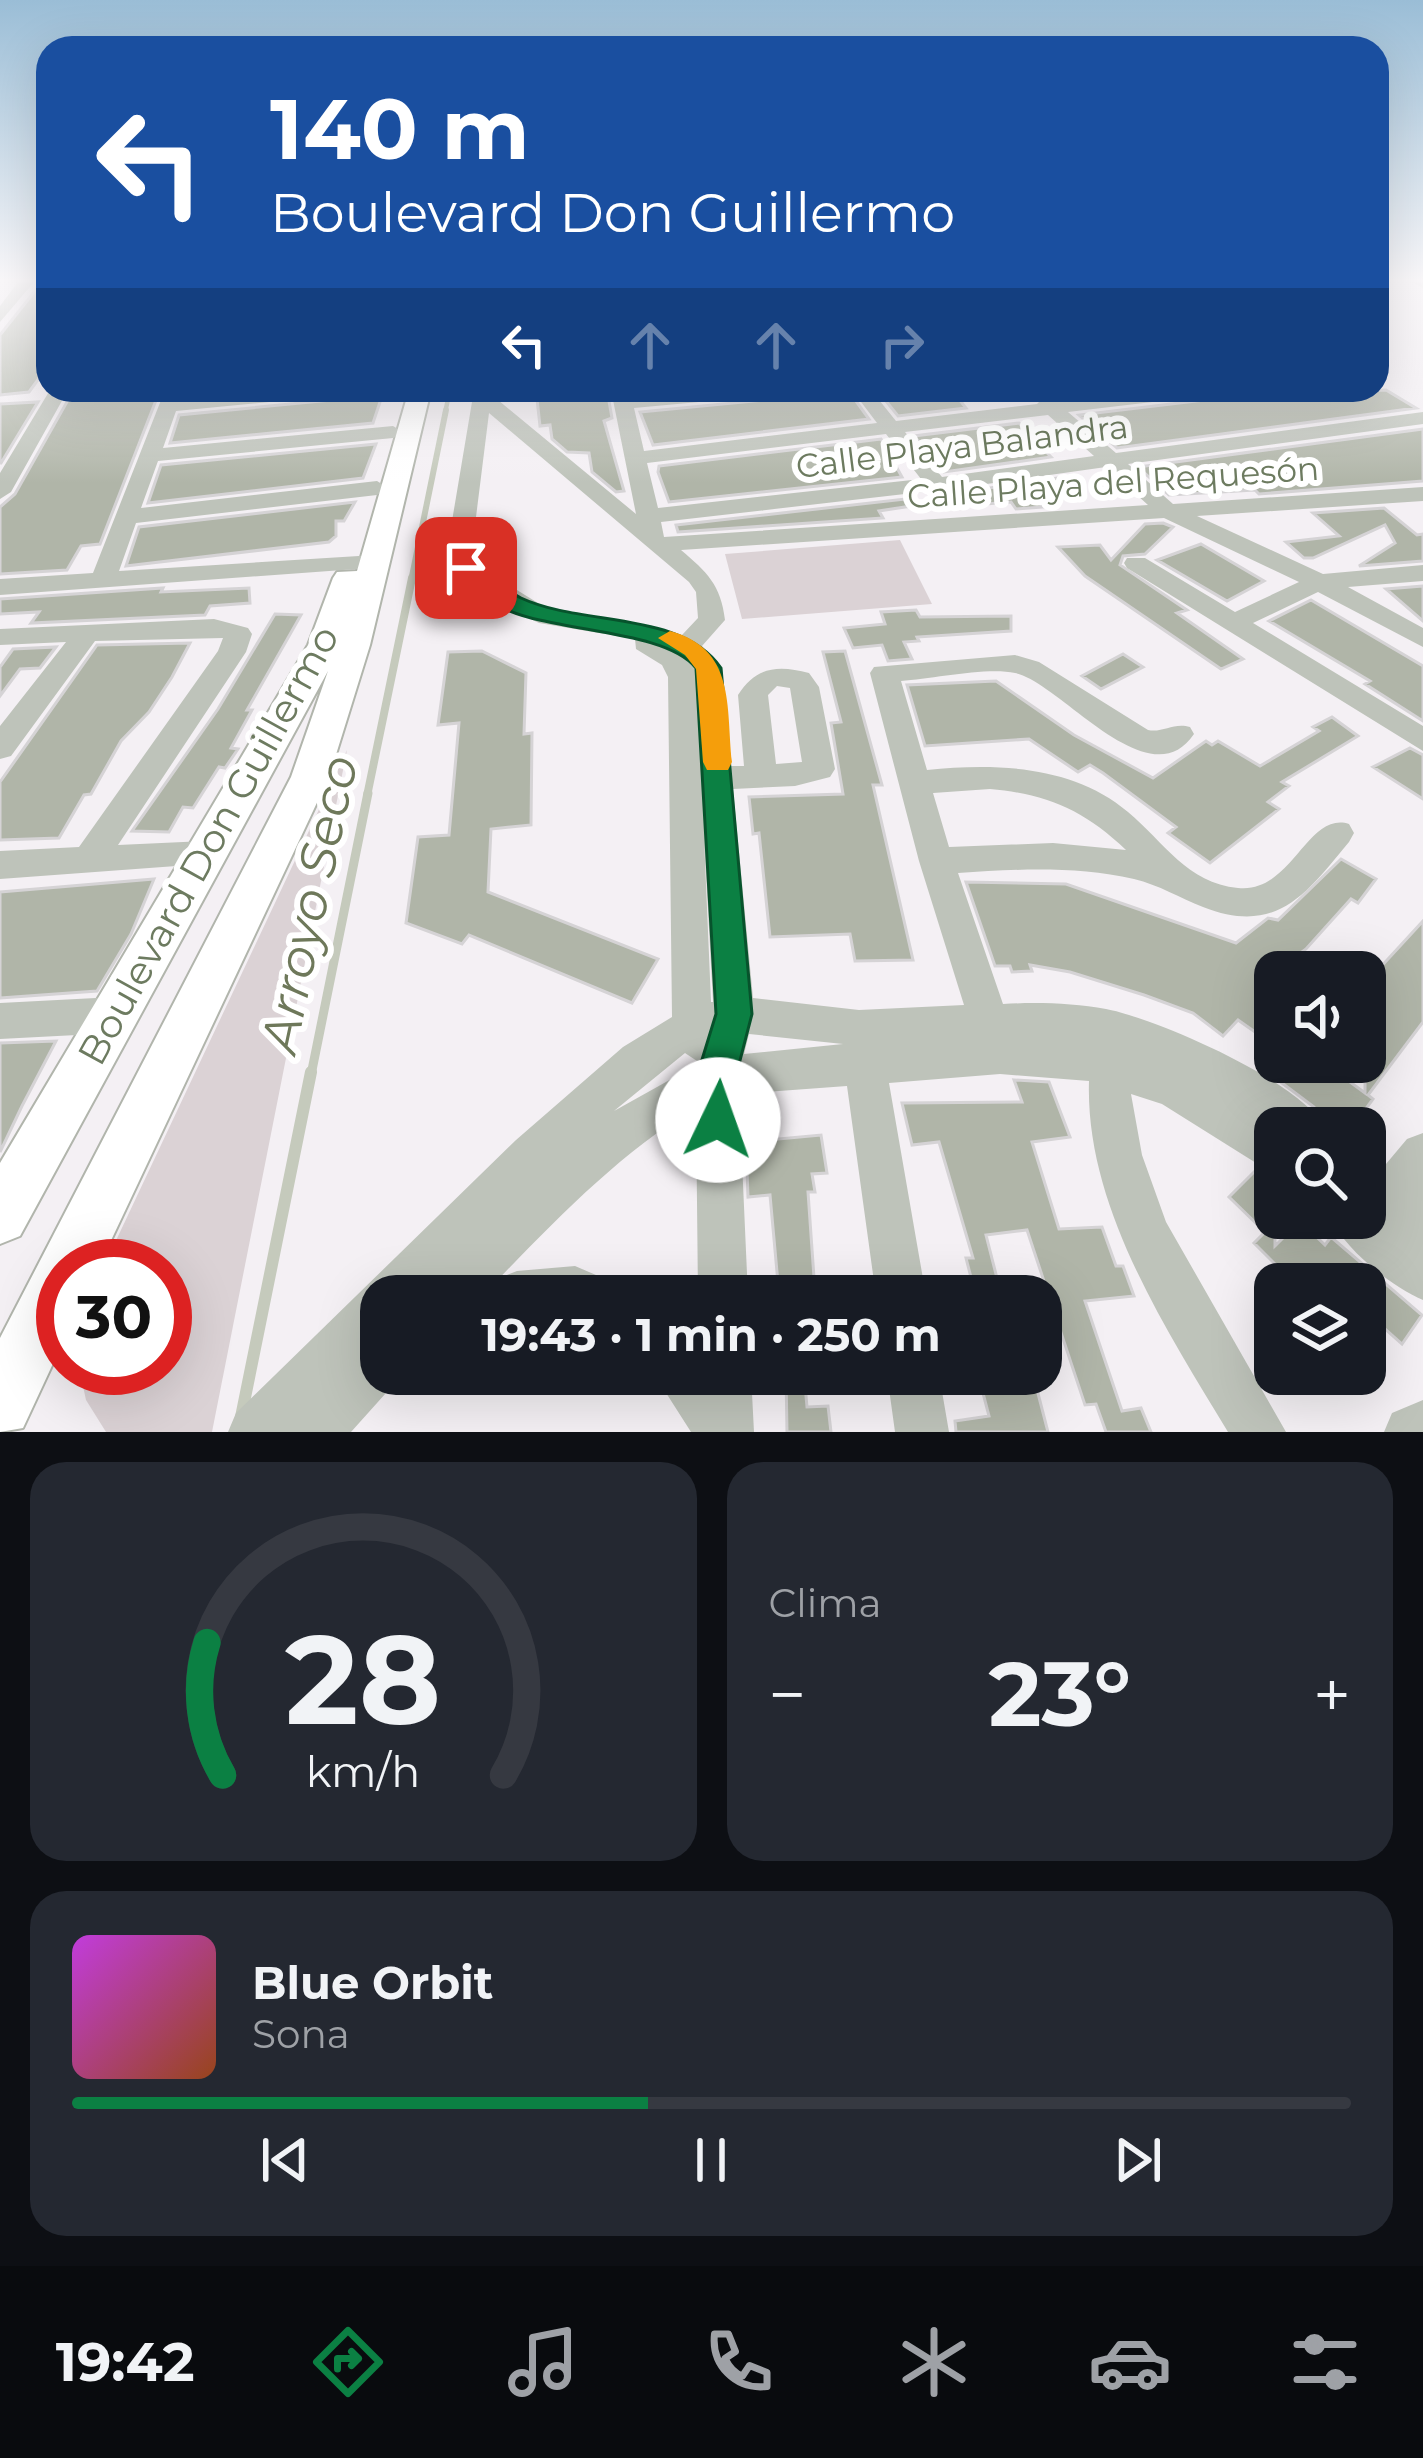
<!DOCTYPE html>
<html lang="es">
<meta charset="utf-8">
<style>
body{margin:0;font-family:Montserrat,sans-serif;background:#242831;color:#f1f3f6;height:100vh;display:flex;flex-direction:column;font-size:45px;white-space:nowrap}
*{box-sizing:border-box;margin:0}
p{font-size:39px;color:#9ea1a6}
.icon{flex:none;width:66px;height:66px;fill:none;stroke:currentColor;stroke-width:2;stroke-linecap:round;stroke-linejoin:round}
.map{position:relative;height:1432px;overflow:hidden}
.side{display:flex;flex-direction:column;gap:30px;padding:30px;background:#0d0f14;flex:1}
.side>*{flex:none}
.banner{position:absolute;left:36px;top:36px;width:1353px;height:366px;border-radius:36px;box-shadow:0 12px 48px #0002;background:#1a4fa0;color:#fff;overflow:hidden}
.fabs{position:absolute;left:1254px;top:951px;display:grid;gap:24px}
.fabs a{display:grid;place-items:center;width:132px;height:132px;border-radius:24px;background:#171b24;box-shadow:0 12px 48px #0002;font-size:60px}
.speed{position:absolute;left:36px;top:1239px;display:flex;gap:24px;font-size:60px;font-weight:700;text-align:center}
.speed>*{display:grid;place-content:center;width:156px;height:156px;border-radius:50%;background:#171b24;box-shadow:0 12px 48px #0002;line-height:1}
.speed .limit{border:18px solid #d22;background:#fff;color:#111}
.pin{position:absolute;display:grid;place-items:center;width:102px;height:102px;color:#fff;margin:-51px;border-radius:24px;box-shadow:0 6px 18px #0006}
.me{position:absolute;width:132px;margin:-66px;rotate:3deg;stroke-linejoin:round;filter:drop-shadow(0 0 9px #0008)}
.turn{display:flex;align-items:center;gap:42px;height:252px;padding:0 36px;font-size:54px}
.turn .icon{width:156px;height:156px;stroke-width:2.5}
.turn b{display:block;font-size:84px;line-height:102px}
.lanes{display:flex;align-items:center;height:114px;padding:0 36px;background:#0003;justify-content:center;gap:60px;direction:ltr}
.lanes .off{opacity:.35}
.big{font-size:90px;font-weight:700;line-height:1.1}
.side .card{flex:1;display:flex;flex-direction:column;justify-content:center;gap:18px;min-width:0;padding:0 42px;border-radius:36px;background:#242831}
.side .dial{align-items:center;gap:0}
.dial svg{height:312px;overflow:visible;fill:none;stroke:#363941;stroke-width:7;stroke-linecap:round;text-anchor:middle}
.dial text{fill:#f1f3f6;stroke:none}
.song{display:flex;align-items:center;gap:36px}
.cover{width:144px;height:144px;border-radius:18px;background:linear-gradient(135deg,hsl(290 70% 55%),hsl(20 70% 35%))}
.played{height:12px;border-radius:6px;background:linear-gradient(90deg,#0b8043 45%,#363941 45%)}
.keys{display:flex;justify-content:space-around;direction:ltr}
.heat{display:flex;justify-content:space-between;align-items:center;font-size:66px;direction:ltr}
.side .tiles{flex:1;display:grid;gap:30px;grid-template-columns:1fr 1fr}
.card:last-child{grid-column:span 2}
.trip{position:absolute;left:360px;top:1275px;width:702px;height:120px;border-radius:36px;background:#171b24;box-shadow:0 12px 48px #0002;font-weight:700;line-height:120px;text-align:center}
.menu{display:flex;height:192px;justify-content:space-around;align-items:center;background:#090b0e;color:#9ea1a6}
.menu .icon{width:84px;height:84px}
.menu .selected{color:#0b8043}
.menu b{font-size:54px;color:#f1f3f6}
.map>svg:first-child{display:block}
.green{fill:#dbd2d5}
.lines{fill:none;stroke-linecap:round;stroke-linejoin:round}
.stream-far4{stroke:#c5cabc;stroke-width:4.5}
.stream-far3{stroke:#c5cabc;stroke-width:6}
.stream-far2{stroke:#c5cabc;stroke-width:8}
.stream-far1{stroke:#c5cabc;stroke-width:9}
.stream{stroke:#c5cabc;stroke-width:12}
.building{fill:#b0b5a8;stroke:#d5d3d5;stroke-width:3}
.major-casing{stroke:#b1b5ac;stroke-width:4}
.minor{fill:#bec3ba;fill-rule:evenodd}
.major{fill:#fff;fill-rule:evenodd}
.route{fill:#0b8043;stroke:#07532c;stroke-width:3}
.slow{fill:#f59e0b}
.labels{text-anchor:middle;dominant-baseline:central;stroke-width:12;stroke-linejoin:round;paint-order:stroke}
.far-street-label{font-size:33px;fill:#6d7b60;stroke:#fff}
.street-label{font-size:39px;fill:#6d7b60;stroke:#fff}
.near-water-label{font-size:51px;font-style:italic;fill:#6e785a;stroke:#fff}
</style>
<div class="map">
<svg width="1423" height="1432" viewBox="0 0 1423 1432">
<rect width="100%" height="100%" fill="#f4f0f4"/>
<path class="green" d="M900,540L932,604L742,619L725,554Z
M347,750L212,1432H106L86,1400L79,1368H165V1266H104Z"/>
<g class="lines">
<path class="stream-far4" d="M445,413L450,390"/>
<path class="stream-far3" d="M411,581L446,410"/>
<path class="stream-far2" d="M367,796L412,578"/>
<path class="stream-far1" d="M311,1075L368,793"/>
<path class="stream" d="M238,1432L311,1072"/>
</g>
<path class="building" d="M42,282H48V366L29,392L0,395V335Z
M120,390H160L100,544L81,546L67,570L0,574V507L15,494L68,400L81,392Z
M384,390L373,423L170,443L179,415L331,400L344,391Z
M536,390H607L612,418L604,421L624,491L616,492L592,472L589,453L567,452L552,439L550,425L540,426Z
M821,390H848L869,419L653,445L640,412L764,400L774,395L824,394Z
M877,390H952L966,408L898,416Z
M1216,390L1217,398L1386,390L1416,408L1117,448L1079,415L1204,400Z
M38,402L1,463H0V404Z
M1019,423L1051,457L944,472L914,436Z
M1423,429V481L1259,494L1255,490L1169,495L1138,467Z
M881,439L902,477L669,502L658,472L659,466Z
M376,444L363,478L148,503L161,465Z
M1064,477L1079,498L1037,500L1043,507L1016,509L1011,502L960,506L956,500V493Z
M914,498L918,505L879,511L883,518L678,532L676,525Z
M355,502L344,521H336V536L329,542L126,566L139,527Z
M1384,508L1417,535L1423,534V561L1359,566L1395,543L1385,525L1313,558H1304L1286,542L1339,536L1313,513Z
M1163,523L1173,527L1145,554L1123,556L1120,565L1187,610L1177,613L1243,659L1221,669L1085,576L1058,547L1100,545L1111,560L1145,524Z
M1201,544L1264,581L1227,601L1157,560Z
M1423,586V621L1386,589Z
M163,588L161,592L249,588L250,603L210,606L205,615L31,623L39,612L0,614V599Z
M1311,600L1423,666V721L1365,684L1370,681L1269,621Z
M916,610L920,617L1011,616V631L917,637L919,641L904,642L912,659L888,661L882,645L853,648L844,628L885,624L881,612Z
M275,614L301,615L247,710H252L231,748L238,749L225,768L219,767L193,808L183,807L169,832L132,831L218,709Z
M190,643L172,677L149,712L121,741L91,794L84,795L59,838L0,840V782L97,645Z
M56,647L40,668L20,669L0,696V667L13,649Z
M482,651L526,673L524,734L532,733L531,825L491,829L488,892L658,959L632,1003L469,935L462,944L406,923L418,837L449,835L459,723L438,725L448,652Z
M845,651L882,785H873L913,960L855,961L850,934L770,937L759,833L753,834L749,797L843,794L831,723L841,722L823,652Z
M1123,654L1143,667L1101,689L1082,676Z
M996,681L1074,735L1153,778L1206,741L1212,745L1218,741L1260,766L1319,731L1313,727L1332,717L1358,736L1282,782L1289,786L1268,802L1279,809L1210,863L1168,833L1176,827L1103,773L1090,765L1078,772L1029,739L925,746L907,685Z
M1410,748L1423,755V799L1373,767Z
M1341,859L1376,879L1358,903L1351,899L1306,949L1275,972V990L1262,1003L1275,1012V1046L1238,1020L1223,1036L1193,1013L1144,995L1070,972L1030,965L1032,971L1012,972L1010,966H995L966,882L1066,884L1236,943L1268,918L1278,920Z
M154,879L131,934L97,991L0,998V892Z
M1423,921V1022L1368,1095L1373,1099L1352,1128H1328L1314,1107L1274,1077L1284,1067L1295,1076L1307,1062H1323L1365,1093V984Z
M56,1041L22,1106L0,1152V1043Z
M1014,1080L1049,1082L1070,1137L1032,1142L1059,1229L1102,1227L1116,1266H1123L1134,1296L1085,1301L1122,1411L1141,1408L1151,1432H1106L1096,1404L1085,1405L1027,1230L986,1235L1000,1290L975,1293L966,1258H973L939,1142L912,1145L902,1103L1022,1102Z
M821,1135L827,1173L812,1174L815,1192H808L815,1292L779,1294L770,1195L748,1197L746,1142Z
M1257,1169L1275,1186V1246L1300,1221L1325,1245L1331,1237L1422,1315L1402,1344L1365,1311V1284H1295L1254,1243L1265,1232L1229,1197Z
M786,1374H804L807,1407L828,1406L831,1432H787Z
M978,1374H1033L1048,1432H956L955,1421L989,1416Z"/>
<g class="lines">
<g class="major-casing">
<path id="major" d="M409,390H431L370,645L329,777L99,1266H63V1342L23,1428L0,1432V1338L291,777L328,671L20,1236L0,1244V1163L308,645L333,578L337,572L357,571Z"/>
</g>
<path class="minor" d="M18,282H34L0,322V306Z
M1412,282H1423V288Z
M50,390H68L11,492L0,499V473Z
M165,390H183L180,399L273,390H340L331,396L176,411L163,448L393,426L403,432L393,438L158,461L141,508L377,481L388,488L377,495L136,523L119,571L375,555L384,557L387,562L384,567L0,595V579L93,573Z
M474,390H492V395L636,514L611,390H629L631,396L773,390L764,396L634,408L644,451L877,423L852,390H871L896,421L1037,404L1045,396L1056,402L1155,390H1212L1203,396L1068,412L1116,453L1423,412V424L1128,464L1173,504L1423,487V501L1197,516L1323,574L1423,565V581L1348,587L1423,628V647L1318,592L1253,623L1423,726V751L1127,568L1124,563L1127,558H1145L1235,612L1299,582L1164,518L681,550C707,572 721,585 725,620L702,646L722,668L731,766H744L738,695C756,666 779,665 809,673L819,687L835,769L830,777L795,786L733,789L753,998L859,1010L964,1005L919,861L870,673L874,667L1015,655L1039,662L1148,730C1163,733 1174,722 1190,727L1194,734C1149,801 1060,682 1015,673C986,667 932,679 901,681L927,770C995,763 1073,765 1128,812C1164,842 1187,883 1238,888C1292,894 1307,811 1349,824L1354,833L1349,842C1306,894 1277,936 1203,907C1180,898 1159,885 1134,879C1076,866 1017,869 958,873L1003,1004C1036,1002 1073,1003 1106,1009C1155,1018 1305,1083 1324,1128H1275V1175L1162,1104L1131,1094L1142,1155L1166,1222L1286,1432H1228C1166,1329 1085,1206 1089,1081L1000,1074L889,1083L926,1296H876L847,1086L739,1094L748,1296H698L696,1107C614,1157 549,1227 482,1296H381V1374H403L351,1432H228L236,1413L516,1140L623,1047L672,1017L668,677L662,665L636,649L635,639L539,623L461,586L454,568L450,533ZM489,413L689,582L696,592L698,618L682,635L546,608L483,569L474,533ZM1048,415L1094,456L942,477L905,432ZM886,434L921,479L658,508L647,463ZM1106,467L1148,505L664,537L661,522L931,491L944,500L952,498V489ZM777,686L790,688L802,762L776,764L768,695ZM990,789C1047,794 1084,810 1126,850L1053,843L949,847L933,793ZM704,837L713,1002H711ZM749,1034L843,1044L744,1054ZM685,1053L700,1063L614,1111Z
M214,619L248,628L252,634L246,652L118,845L205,841L217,845L222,854L217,863L0,879V851L79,847L218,651L223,638L95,641L11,756L0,759V726L66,642L0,645V629Z
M115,997L129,1002L135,1015L129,1028L115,1033L0,1039V1003Z
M1423,1133V1300C1391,1286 1345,1250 1331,1218H1365V1153L1386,1164L1407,1139Z
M575,1266L603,1278L610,1296H492L499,1278L517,1271Z
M654,1374H751L754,1432H691Z
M887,1374H939L949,1432H895Z
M1423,1400V1432H1384L1392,1413Z"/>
<use href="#major" class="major"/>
</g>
<linearGradient id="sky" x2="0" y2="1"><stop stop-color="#9abdd6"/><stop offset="0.58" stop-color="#faf8fa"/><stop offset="1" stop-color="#faf8fa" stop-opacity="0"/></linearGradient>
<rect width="1423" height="483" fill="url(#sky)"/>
<path class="route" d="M466,562C488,568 501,589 521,598C583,627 681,610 721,668L752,1014L736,1076L738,1120L732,1134L718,1139L704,1134L698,1120L697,1076L716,1014L696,668C665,629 554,633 503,608C487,600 472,584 458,573L455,568Z"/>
<path class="slow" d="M670,631C736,649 726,706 732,762L728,770H707L703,762L696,669L685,655L658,638Z"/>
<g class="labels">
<g class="far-street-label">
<text transform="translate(962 446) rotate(-7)">Calle Playa Balandra</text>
<text transform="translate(1113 482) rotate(-4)">Calle Playa del Requesón</text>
</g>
<g class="street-label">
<text transform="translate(208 845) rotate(-61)">Boulevard Don Guillermo</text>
</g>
<g class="near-water-label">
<text transform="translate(309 904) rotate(-78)">Arroyo Seco</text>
</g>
</g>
</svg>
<div class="fabs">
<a><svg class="icon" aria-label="sound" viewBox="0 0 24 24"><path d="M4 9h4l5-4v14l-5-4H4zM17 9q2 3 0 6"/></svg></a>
<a><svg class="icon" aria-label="search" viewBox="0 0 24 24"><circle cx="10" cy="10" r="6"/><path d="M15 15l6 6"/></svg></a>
<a><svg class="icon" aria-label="layers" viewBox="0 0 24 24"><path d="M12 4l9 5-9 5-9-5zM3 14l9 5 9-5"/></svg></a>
</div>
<div class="speed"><div class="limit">30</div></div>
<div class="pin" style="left:466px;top:568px;background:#d93025"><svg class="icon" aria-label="arrive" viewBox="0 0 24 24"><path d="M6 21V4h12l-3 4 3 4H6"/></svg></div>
<svg class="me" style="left:718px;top:1120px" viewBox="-20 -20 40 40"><circle r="19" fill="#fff"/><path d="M0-13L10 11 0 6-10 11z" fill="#0b8043"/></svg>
<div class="trip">19:43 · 1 min · 250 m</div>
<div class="banner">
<div class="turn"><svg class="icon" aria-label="left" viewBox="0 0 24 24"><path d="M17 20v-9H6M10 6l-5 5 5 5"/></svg><div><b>140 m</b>Boulevard Don Guillermo</div></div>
<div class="lanes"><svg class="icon" aria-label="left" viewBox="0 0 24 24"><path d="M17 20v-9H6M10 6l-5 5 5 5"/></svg><svg class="icon off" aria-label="ahead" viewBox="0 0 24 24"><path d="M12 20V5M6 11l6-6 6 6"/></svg><svg class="icon off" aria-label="ahead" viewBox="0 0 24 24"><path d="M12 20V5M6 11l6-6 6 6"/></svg><svg class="icon off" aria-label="right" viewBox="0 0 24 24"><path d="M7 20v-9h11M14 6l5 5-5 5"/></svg></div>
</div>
</div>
<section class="side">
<div class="tiles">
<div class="card dial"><svg viewBox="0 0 100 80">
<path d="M14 69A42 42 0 1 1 86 69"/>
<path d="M14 69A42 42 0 0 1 10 35" stroke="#0b8043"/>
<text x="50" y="56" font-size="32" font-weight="700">28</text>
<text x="50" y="72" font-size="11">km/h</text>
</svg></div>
<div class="card"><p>Clima</p>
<div class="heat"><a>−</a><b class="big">23°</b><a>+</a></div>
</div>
<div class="card">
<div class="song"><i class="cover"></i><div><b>Blue Orbit</b><p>Sona</p></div></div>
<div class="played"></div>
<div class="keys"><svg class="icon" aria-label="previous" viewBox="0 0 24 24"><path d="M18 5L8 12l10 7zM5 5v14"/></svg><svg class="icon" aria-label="pause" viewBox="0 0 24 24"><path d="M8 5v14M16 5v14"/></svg><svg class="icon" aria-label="next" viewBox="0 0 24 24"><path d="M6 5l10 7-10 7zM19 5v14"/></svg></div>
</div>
</div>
</section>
<nav class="menu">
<b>19:42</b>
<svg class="icon selected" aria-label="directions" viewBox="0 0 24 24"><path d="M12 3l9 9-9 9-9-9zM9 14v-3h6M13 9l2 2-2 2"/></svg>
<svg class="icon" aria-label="music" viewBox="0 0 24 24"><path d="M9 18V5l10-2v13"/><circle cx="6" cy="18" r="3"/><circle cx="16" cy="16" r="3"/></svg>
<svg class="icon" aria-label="phone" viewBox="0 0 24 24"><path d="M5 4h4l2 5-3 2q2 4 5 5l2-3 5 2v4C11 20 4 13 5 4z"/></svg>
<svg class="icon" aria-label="climate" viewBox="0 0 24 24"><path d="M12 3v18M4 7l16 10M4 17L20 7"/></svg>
<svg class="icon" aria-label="car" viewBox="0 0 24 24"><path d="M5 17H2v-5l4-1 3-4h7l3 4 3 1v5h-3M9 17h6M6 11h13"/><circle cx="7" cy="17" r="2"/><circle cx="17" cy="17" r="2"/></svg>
<svg class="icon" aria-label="filters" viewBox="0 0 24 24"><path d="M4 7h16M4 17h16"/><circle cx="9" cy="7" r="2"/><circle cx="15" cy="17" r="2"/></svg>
</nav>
